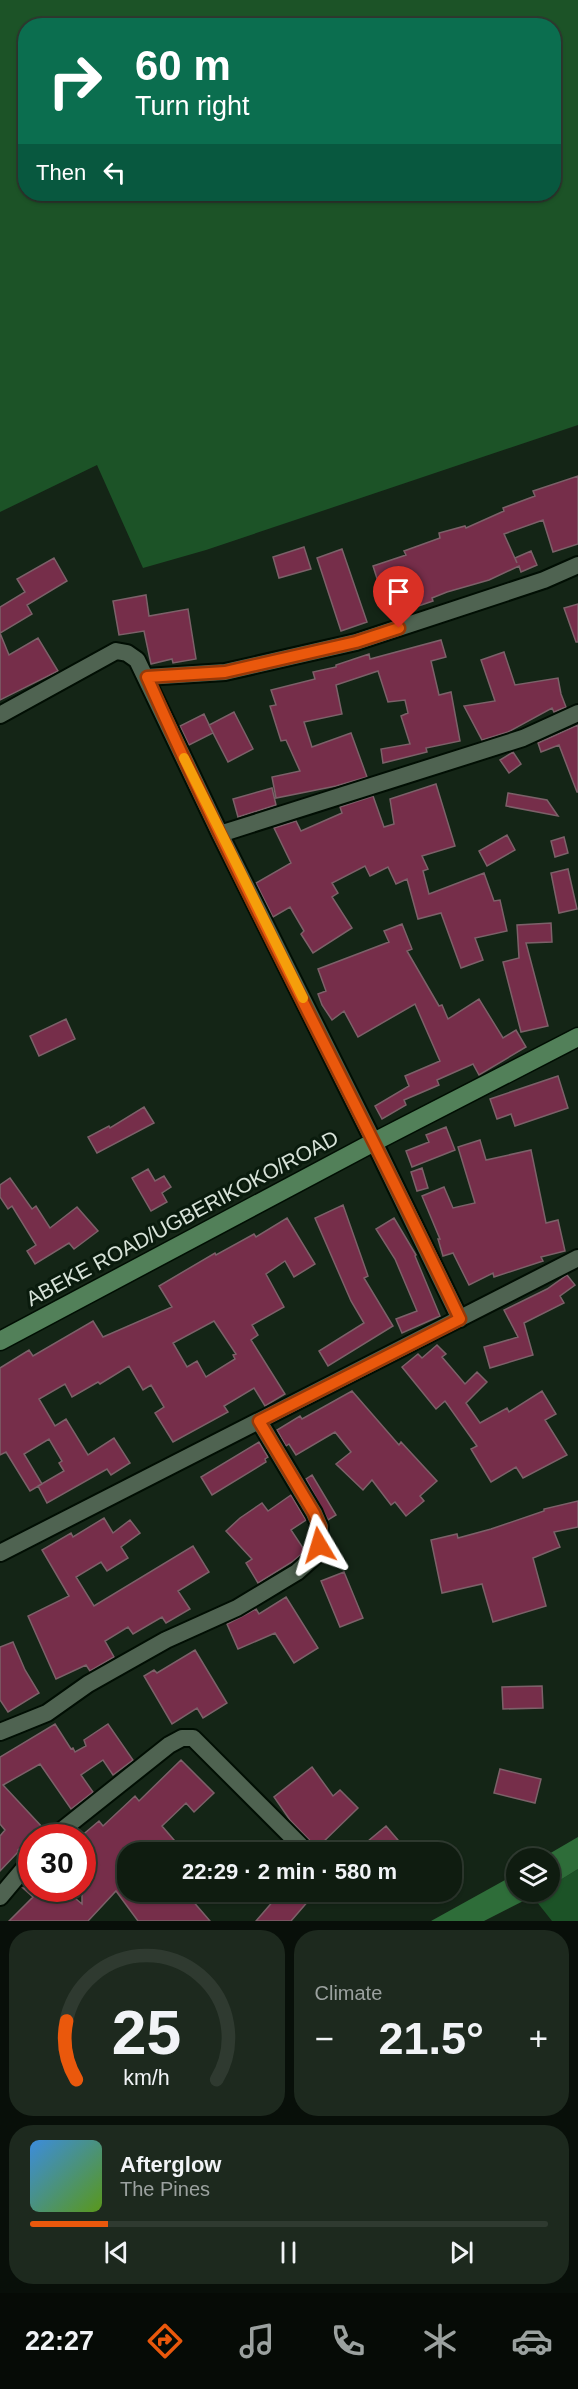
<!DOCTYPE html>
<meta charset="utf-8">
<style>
body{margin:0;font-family:Arial,sans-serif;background:#1d291e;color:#f1f3f6;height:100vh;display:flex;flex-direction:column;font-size:22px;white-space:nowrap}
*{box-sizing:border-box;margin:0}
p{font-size:20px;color:#9ba19f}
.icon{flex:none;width:33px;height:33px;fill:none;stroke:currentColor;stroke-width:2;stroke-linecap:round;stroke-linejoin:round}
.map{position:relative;height:1921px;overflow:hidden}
.sheet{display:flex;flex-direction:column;gap:9px;padding:9px;background:#080f09;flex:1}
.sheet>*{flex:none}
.banner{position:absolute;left:18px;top:18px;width:543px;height:183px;border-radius:24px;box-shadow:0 2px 4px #0004,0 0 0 2px #2f3a30;background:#0b6e4f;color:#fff;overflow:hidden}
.fabs{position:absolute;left:506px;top:1848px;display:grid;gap:12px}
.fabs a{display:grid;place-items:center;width:54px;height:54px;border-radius:50%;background:#0f1c10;box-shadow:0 2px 4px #0004,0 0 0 2px #2f3a30;font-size:30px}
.speed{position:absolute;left:18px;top:1824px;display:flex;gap:12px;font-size:30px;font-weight:700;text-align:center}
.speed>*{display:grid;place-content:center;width:78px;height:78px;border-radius:50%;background:#0f1c10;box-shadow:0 2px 4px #0004,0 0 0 2px #2f3a30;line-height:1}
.speed .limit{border:9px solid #d22;background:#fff;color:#111}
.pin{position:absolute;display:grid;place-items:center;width:51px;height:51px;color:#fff;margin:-62px -26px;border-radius:50% 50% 50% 0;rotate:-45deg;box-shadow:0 0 6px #0007}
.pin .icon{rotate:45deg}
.me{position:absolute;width:66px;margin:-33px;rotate:353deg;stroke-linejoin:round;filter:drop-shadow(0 0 4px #0008)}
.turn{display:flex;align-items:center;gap:21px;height:126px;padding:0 18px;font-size:27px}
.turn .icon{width:78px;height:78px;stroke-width:2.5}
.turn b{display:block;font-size:42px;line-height:51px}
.then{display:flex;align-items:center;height:57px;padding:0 18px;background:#0003;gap:12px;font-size:22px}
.big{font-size:45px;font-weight:700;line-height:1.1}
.sheet .tile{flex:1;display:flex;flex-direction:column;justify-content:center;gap:9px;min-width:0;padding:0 21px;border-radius:24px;background:#1d291e}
.sheet .dial{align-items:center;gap:0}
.dial svg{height:156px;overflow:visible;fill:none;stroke:#2f3a30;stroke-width:7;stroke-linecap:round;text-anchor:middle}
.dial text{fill:#f1f3f6;stroke:none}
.song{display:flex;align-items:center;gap:18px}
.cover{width:72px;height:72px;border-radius:9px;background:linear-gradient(135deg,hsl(210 70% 55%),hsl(90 70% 35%))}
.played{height:6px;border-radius:3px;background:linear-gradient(90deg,#ea580c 15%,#2f3a30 15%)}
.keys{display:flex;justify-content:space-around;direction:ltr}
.heat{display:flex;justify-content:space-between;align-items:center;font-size:33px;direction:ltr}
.sheet .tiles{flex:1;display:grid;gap:9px;grid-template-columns:1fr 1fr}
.tile:last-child{grid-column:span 2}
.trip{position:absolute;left:117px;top:1842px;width:345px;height:60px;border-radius:24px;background:#0f1c10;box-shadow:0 2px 4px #0004,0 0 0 2px #2f3a30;font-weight:700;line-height:60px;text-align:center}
.tab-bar{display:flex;height:96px;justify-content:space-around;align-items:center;background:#060b06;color:#9ba19f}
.tab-bar .icon{width:42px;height:42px}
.tab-bar .on{color:#ea580c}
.tab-bar b{font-size:27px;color:#f1f3f6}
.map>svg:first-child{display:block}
.green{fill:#1c5327;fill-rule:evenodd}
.water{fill:#2e6d39}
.building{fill:#762e4a;stroke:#7c6169;stroke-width:1.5;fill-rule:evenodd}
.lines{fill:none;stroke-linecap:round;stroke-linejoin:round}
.street-casing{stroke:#010e03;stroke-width:20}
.secondary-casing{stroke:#010e03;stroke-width:21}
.street{stroke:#4f6351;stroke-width:16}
.secondary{stroke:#528059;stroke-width:18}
.route-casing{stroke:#983908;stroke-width:15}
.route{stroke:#ea580c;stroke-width:10}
.slow{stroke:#f59e0b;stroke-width:10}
.labels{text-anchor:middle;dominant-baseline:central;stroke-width:6;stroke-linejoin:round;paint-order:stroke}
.street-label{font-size:21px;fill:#d8e3d9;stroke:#0a1b0d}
</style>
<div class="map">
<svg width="578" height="1921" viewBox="0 0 578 1921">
<rect width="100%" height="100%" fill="#142516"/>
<path class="green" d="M0,0H578V425L206,550L143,568L97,465L0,512ZM26,26H554V194H26Z
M578,1869V1921H552L533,1897L541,1892H549V1887Z"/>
<path class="water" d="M578,1837V1869L549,1887V1858H542Z
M516,1874V1892H541L484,1921H431Z"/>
<path class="building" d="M578,476V544L553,552L543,520L504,534L517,563L515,558L531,551L537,565L521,572L519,566L489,580L447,592L432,598L433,601L389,616L373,566L406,555L404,551L440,538L439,533L465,526L466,528L504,511L503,508L535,496L533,491Z
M304,547L311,569L279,578L273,557Z
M342,549L367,622L341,631L317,558Z
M54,558L67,581L27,605L32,614L0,633L9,655L38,638L58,671L0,700V607L25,592L17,579Z
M146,595L149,616L188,609L196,659L173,663L172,659L151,664L144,631L119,635L113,601Z
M578,604V642H576L564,608Z
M441,640L446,657L431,661L439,695L451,692L460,741L426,748L427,752L383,763L381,749L410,744L401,716L408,713L405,700L388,702L378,671L336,685L342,714L304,722L312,747L351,733L367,777L336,786L276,798L272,777L300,771L286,740L281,741L270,706L276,705L271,690L315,679L313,672L336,667V665L369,654L370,659Z
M504,652L515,685L558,678L561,694L566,707L554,712L552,708L508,732L482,740L464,706L495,701L481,660Z
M234,712L253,749L228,762L209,725Z
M204,714L213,733L189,745L180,726Z
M578,725V792H577L559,745L541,752L538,743Z
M513,752L521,764L509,773L500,760Z
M436,784L455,846L422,856L428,869L423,871L429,894L484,873L494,901L500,900L507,931L475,938L483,960L461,968L441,913L418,919L407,879L396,884L388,867L370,876L365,866L332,883L338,893L332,897L352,928L313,953L301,934L304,931L290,907L273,917L256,883L291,863L274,828L296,821L301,831L342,813L340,807L373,796L384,827L394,824L390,799Z
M272,788L276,805L238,817L233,799Z
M508,793L547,800L558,816L506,806Z
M507,835L515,850L487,866L479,851Z
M564,837L568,853L555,857L551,841Z
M568,869L577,909L559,913L551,873Z
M551,923L552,942L526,943L548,1026L521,1032L503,962L519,958L517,925Z
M402,924L412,949L407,951L439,1006L442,1005L448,1019L479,999L503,1038L516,1030L526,1047L479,1075L473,1064L437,1080L439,1085L404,1100L406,1105L382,1119L375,1106L409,1086L405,1076L440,1061L415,1004L358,1037L344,1011L332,1020L322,1005L318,994L326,991L318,969L389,942L384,931Z
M66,1019L75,1039L39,1056L30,1036Z
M558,1076L568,1108L515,1126L511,1114L497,1119L490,1099Z
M144,1107L154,1123L97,1153L88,1137L109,1126L110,1128Z
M446,1127L455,1150L412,1167L406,1151L429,1142L426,1135Z
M480,1140L486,1160L531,1150L546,1223L558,1220L565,1251L541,1257L543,1261L494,1277L493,1273L469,1285L453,1253L443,1256L438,1239H440L422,1196L444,1187L453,1208L475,1203L458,1147Z
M422,1168L428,1188L417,1191L411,1172Z
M148,1169L155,1181L164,1176L171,1187L162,1193L167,1202L151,1211L132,1178Z
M10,1178L32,1209L36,1206L50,1228L77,1207L98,1231L74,1249L69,1243L35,1264L27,1251L36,1245L12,1206L8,1209L0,1197V1185Z
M343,1205L368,1276L364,1278L393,1326L328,1366L319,1351L364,1323L351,1301L315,1218Z
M287,1218L315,1264L294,1277L285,1261L266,1274L284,1307L252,1325L258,1335L251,1340L285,1394L265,1406L254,1388L224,1406L228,1412L173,1442L155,1413L164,1407L151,1385L143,1390L129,1366L100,1384L98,1382L72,1397L65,1384L39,1399L55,1426L66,1419L88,1455L114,1438L130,1463L111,1475L107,1469L47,1503L38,1486L64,1471L59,1463L62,1461L49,1439L24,1454L42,1484L30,1491L6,1452L0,1455V1368L29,1350L33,1356L93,1321L103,1337L172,1307L159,1286L215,1253L216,1255L254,1234L256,1237ZM214,1321L236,1354L233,1355L235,1359L206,1377L197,1361L187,1367L173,1343Z
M394,1218L416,1255L415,1256L440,1316L402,1333L396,1319L417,1311L395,1259L376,1229Z
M567,1275L575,1285L560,1296L564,1303L524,1323L533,1355L490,1368L484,1347L518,1337L504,1310L547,1289Z
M437,1345L446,1354L442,1357L465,1384L477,1372L487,1382L466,1403L480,1423L507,1408L509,1412L542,1391L556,1414L545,1420L567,1455L523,1478L516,1467L491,1482L471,1449L477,1446L445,1401L436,1409L402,1367L418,1354L422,1358Z
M352,1391L399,1445L401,1442L437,1481L420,1496L424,1501L406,1516L395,1502L391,1505L372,1480L363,1490L336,1464L351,1452L335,1432L296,1455L289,1444L286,1446L277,1430L300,1416L302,1419Z
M259,1442L268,1457L265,1459L266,1462L212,1495L201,1477Z
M312,1475L336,1515L328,1520L306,1479Z
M291,1495L306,1520L291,1530L305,1551L292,1562L258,1583L246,1563L252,1559L226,1531L240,1518L262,1503L268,1511Z
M578,1501V1527L554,1532L560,1547L533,1558L546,1606L493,1622L482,1584L442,1593L431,1540L457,1534L458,1538L491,1529L544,1511V1509Z
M104,1518L113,1533L130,1520L140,1533L121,1547L128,1558L107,1571L101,1562L76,1577L94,1606L193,1546L209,1572L178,1591L190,1609L166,1623L162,1617L133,1634L128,1627L105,1641L114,1657L90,1671L86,1665L56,1679L28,1616L69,1596L42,1550L71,1533L73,1537Z
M344,1572L363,1618L340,1627L321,1581Z
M286,1597L318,1648L294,1663L275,1633L238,1649L227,1624L256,1609L259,1614Z
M13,1642L25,1670L39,1693L8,1712L0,1700V1647Z
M195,1650L227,1703L203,1718L197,1708L172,1724L144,1676L154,1670L157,1673Z
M542,1686L543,1708L503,1709L502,1687Z
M55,1724L71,1749L73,1748L75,1752L86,1746L84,1740L108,1724L133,1760L113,1775L103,1760L81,1775L93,1792L71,1809L40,1764L3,1785L43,1828L18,1850L19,1851L0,1871V1836L5,1830L0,1824V1757Z
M181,1760L214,1793L194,1812L186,1803L162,1826L174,1840L161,1852H128V1892H185L210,1921H138L116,1891L88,1921H9L33,1897L23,1888H63L82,1904V1872L94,1859L82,1844V1838H79L99,1821L103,1826L135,1796L139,1801Z
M312,1767L333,1796L340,1790L358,1808L317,1848L290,1820L274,1797Z
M500,1769L541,1779L535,1803L494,1793Z
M386,1826L403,1846L395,1852H355Z
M281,1892H316L291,1921H256Z"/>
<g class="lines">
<g class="street-casing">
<path id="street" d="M146,677L225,672L356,642L544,580L578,565
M0,715L116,651L127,653L137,660L220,834L374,1142L460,1319
M220,834L523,738L578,713
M0,1553L578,1258
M0,1732L47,1713L88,1684L166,1640L237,1608L297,1572L315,1556L319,1545L320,1527L314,1513L259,1421
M52,1838L169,1745L182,1738H193L307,1852
M0,1897L32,1859"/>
</g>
<g class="secondary-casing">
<path id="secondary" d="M0,1341L374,1142L578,1037"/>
</g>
<use href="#street" class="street"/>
<use href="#secondary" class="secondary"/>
</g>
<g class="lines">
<g class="route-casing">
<path id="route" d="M319,1545L320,1527L314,1513L259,1421L460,1319C359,1104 243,895 147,677L225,672L356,642L399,628"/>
</g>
<use href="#route" class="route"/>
<path class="slow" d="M184,758L303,998"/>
</g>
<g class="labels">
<g class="street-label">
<text transform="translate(182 1218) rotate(-28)">ABEKE ROAD/UGBERIKOKO/ROAD</text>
</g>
</g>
</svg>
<div class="fabs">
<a><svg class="icon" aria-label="layers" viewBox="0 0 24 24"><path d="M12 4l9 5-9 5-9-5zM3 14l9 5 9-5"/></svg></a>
</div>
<div class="speed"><div class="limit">30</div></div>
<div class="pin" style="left:399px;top:628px;background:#d93025"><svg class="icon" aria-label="arrive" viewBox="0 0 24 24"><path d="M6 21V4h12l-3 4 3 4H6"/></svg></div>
<svg class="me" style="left:319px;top:1545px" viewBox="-20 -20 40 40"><path d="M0-17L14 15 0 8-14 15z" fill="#ea580c" stroke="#fff" stroke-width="4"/></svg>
<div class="trip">22:29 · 2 min · 580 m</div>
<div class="banner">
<div class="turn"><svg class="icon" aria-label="right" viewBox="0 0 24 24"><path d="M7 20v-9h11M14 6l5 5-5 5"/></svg><div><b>60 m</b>Turn right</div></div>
<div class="then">Then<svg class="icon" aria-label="left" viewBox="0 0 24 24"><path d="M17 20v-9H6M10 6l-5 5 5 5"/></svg></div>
</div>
</div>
<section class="sheet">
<div class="tiles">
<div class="tile dial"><svg viewBox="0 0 100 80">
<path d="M14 69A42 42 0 1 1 86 69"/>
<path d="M14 69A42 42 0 0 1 9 39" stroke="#ea580c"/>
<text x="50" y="56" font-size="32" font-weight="700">25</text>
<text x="50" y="72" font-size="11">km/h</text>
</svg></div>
<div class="tile"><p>Climate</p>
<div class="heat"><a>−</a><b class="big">21.5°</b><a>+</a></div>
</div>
<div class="tile">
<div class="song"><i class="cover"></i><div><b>Afterglow</b><p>The Pines</p></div></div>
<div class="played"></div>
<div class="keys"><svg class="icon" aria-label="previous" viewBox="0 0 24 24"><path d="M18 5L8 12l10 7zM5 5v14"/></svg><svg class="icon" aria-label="pause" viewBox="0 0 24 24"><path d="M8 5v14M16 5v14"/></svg><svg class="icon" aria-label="next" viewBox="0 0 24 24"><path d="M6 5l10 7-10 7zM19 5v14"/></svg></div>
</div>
</div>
</section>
<nav class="tab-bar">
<b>22:27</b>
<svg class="icon on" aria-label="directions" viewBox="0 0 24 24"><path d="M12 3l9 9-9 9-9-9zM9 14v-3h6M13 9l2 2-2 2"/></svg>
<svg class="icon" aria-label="music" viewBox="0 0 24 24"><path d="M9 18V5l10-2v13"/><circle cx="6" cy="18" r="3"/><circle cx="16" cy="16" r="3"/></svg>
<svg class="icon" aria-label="phone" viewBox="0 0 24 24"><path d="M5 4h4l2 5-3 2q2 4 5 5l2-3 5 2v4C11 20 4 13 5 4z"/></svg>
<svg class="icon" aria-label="climate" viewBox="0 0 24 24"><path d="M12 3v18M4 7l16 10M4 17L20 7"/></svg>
<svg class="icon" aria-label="car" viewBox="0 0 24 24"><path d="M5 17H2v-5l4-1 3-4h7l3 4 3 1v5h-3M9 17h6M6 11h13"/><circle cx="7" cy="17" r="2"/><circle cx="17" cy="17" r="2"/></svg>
</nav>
